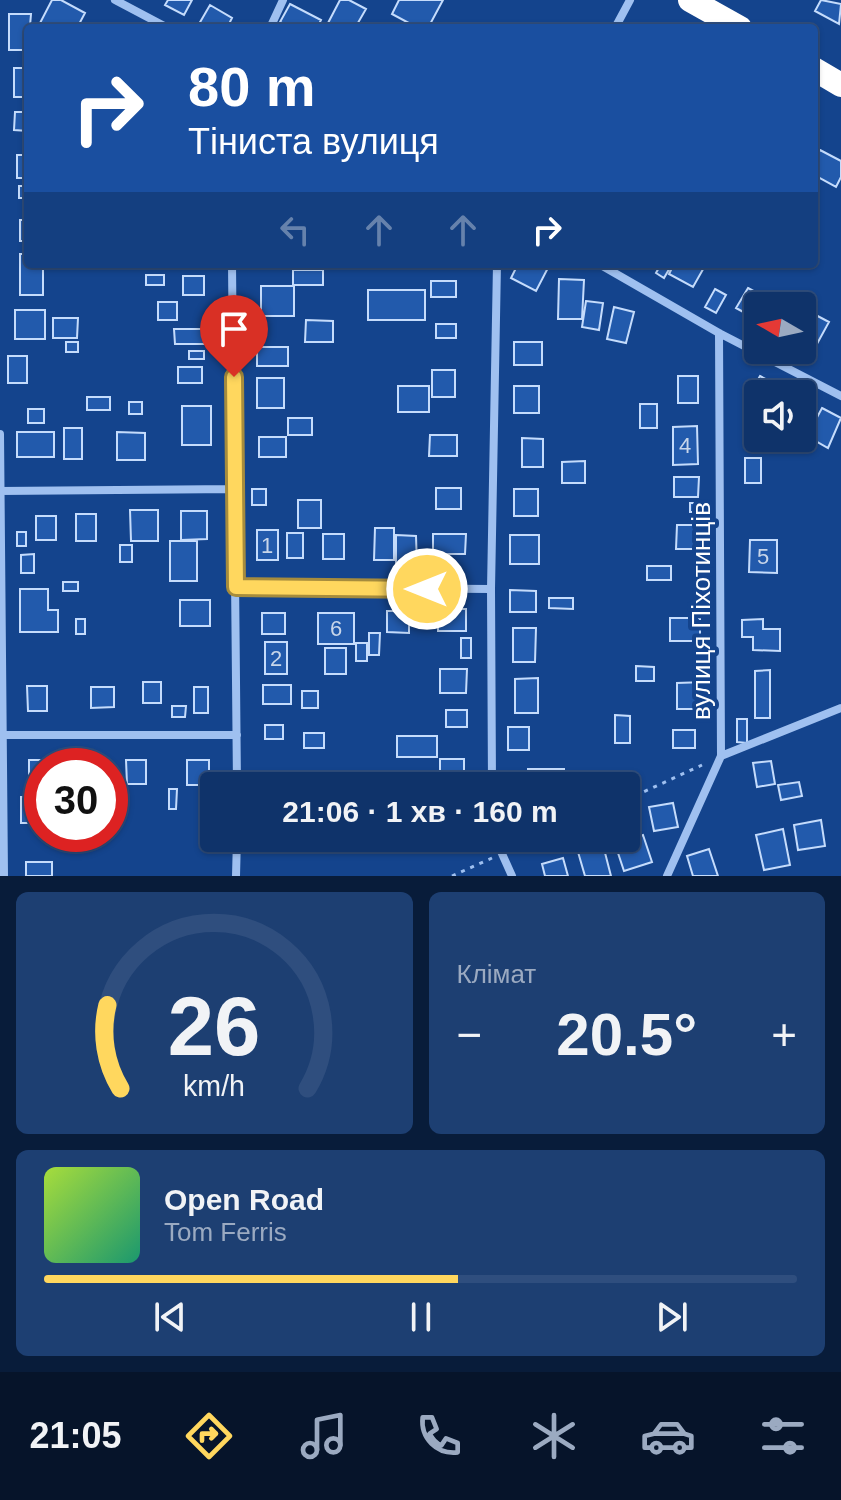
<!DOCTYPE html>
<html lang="uk">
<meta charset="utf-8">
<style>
body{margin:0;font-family:Helvetica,sans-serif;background:#1d3f72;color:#f1f3f6;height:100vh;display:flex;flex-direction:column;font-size:30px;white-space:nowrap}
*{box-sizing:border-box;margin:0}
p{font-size:26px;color:#9baac1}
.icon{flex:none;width:44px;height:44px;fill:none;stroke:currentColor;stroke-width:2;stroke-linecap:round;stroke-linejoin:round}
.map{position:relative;height:876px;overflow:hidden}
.drawer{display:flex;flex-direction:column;gap:16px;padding:16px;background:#081c3a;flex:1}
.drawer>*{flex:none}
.banner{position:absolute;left:24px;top:24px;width:794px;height:244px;border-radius:8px;box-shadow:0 2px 6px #0004,0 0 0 2px #2f4e7e;background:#1a4fa0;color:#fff;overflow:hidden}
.needle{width:52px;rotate:279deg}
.tools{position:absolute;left:744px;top:292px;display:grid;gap:16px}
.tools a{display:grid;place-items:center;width:72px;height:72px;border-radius:8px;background:#0f336a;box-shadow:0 2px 6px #0004,0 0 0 2px #2f4e7e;font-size:40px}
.speed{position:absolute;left:24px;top:748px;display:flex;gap:16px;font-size:40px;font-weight:700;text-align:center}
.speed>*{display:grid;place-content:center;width:104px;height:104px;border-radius:50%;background:#0f336a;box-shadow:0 2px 6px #0004,0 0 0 2px #2f4e7e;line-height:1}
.speed .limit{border:12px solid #d22;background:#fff;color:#111}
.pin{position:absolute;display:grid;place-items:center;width:68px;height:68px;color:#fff;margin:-82px -34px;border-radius:50% 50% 50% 0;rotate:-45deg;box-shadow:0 0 8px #0007}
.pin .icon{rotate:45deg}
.me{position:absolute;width:88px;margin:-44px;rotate:270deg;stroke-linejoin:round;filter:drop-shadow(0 0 6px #0008)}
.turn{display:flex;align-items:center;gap:28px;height:168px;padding:0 32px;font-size:36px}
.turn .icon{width:104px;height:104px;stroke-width:2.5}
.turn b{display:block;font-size:56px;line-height:68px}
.lanes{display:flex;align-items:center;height:76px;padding:0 32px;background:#0003;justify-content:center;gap:40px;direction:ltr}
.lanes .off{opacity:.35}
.big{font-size:60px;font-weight:700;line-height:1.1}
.drawer .card{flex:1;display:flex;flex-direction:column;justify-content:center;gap:12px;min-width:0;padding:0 28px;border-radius:12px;background:#1d3f72}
.drawer .dial{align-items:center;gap:0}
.dial svg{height:208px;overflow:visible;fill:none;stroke:#2f4e7e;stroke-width:7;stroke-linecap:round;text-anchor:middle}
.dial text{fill:#f1f3f6;stroke:none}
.song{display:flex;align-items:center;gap:24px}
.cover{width:96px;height:96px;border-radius:12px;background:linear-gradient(135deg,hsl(80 70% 55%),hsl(160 70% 35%))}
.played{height:8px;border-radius:4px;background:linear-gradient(90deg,#ffd75e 55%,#2f4e7e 55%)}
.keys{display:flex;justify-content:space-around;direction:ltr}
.heat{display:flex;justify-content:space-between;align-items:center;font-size:44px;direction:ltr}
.drawer .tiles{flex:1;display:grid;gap:16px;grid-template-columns:1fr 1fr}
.card:last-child{grid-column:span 2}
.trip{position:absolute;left:200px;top:772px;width:440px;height:80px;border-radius:8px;background:#0f336a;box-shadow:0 2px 6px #0004,0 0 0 2px #2f4e7e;font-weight:700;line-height:80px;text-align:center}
.tab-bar{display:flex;height:128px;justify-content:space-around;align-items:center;background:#06142a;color:#9baac1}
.tab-bar .icon{width:56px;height:56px}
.tab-bar .active{color:#ffd75e}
.tab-bar b{font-size:36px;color:#f1f3f6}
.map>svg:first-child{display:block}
.building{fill:#225aac;stroke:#c5dcfc;stroke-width:2}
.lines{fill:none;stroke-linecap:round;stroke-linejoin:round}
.path{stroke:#9fc0f0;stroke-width:3;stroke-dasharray:4 6;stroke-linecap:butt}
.street{stroke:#9fc0f0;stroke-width:8}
.highway{stroke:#fff;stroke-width:24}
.route-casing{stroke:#a68c3d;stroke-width:20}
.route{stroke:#ffd75e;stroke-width:14}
.labels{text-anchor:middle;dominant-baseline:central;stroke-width:8;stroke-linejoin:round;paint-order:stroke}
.number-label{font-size:22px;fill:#c8d6ea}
.street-label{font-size:26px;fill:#fff;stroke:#14448d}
</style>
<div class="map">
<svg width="841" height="876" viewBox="0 0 841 876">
<rect width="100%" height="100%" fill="#14448d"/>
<path class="building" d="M52,0H61L85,13L77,28H49L40,23Z
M168,0H192L184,15L165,5Z
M340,0H349L366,9L355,28L327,25Z
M399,0H443L428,28H418L392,14Z
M821,0L841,4L839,24L815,11Z
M290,4L321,20L317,28H292L280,22Z
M210,5L232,18L227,28L199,24Z
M9,14H31L28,50H9Z
M14,68H28V97H14Z
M15,112H28V131L14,130Z
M820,150L841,161V177L836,187L814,175V162Z
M17,155H28V178H17Z
M19,186H28V198H19Z
M20,220H28V241H20Z
M20,254H28V264H43V295H20Z
M518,264H550L536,291L511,278Z
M661,264H672L664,278L656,273Z
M674,264H706L693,287L669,274Z
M293,270H323V285H293Z
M146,275H164V285H146Z
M183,276H204V295H183Z
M559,279L584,280L582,319H558Z
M431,281H456V297H431Z
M261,286H294V316H261Z
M748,288L781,306H758V320L736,308Z
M715,289L726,295L716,313L705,307Z
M368,290H425V320H368Z
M586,301L603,303L599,330L582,327Z
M158,302H177V320H158Z
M614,307L634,312L626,343L607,339Z
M15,310H45V339H15Z
M810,312L829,322L812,353L802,348V327Z
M53,318H78L77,338H53Z
M306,320L333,321V342H305Z
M436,324H456V338H436Z
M174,329H204V344H175Z
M66,342H78V352H66Z
M514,342H542V365H514Z
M257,347H288V366H257Z
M189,351H204V359H189Z
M8,356H27V383H8Z
M178,367H202V383H178Z
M432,370H455V397H432Z
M678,376H698V403H678Z
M760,376L781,387L778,394H758V400L749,395Z
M257,378H284V408H257Z
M398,386H429V412H398Z
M514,386H539V413H514Z
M87,397H110V410H87Z
M129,402H142V414H129Z
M640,404H657V428H640Z
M182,406H211V445H182Z
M822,408L841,418L828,448L807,436Z
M28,409H44V423H28Z
M288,418H312V435H288Z
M697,426L698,464L673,465V427Z
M64,428H82V459H64Z
M17,432H54V457H17Z
M117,432L145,433V460H117Z
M430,435H457V456H429Z
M259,437H286V457H259Z
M522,438L543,439V467H522Z
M745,458H761V483H745Z
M585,461V483H562V462Z
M674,477H699L698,497H674Z
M436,488H461V509H436Z
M252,489H266V505H252Z
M514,489H538V516H514Z
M298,500H321V528H298Z
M690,503H704V512H690Z
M130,510H158V541H131Z
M181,511H207V539L181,540Z
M76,514H96V541H76Z
M36,516H56V540H36Z
M677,525H701V549H676Z
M375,528H394V560H374Z
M257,530H278V560H257Z
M17,532H26V546H17Z
M287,533H303V558H287Z
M323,534H344V559H323Z
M433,534H466L465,554H433Z
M396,535L416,536L417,567H396Z
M510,535H539V564H510Z
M750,540H777V573L749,572Z
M170,541H197V581H170Z
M120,545H132V562H120Z
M34,554V573H21V555Z
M647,566H671V580H647Z
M63,582H78V591H63Z
M20,589H48V610H58V632H20Z
M510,590L536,591V612H510Z
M549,598H573V609L549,608Z
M180,600H210V626H180Z
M438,609H466V631H438Z
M387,611H409V633L387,632Z
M262,613H285V634H262Z
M318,613H354V644H318Z
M670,618H700V641H670Z
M76,619H85V634H76Z
M763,619V629H780V651L753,650V637H742V620Z
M513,628H536L535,662H513Z
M369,633H380L379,655H369Z
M461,638H471V658H461Z
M265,642H287V674H265Z
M356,643H367V661H356Z
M325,648H346V674H325Z
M636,666L654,667V681H636Z
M440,669H467L466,693H440Z
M770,670V718H755V671Z
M538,678V713H515V679Z
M143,682H161V703H143Z
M705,682V709H677V683Z
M263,685H291V704H263Z
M27,686H47V711H28Z
M91,687H114V707L91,708Z
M194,687H208V713H194Z
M302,691H318V708H302Z
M172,706H186L185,717H172Z
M446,710H467V727H446Z
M615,715L630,716V743H615Z
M737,719H747V743L737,742Z
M265,725H283V739H265Z
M508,727H529V750H508Z
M673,730H695V748H673Z
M304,733H324V748H304Z
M397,736H437V757H397Z
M440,759H464V786H440Z
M29,760H55V766H42V787H29Z
M126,760H146V784H127Z
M187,760H209V785H187Z
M771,761L775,784L757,787L753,763Z
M528,769H564V786H528Z
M270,771H297L298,786H270Z
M799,782L802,796L781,800L778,785Z
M169,789H177L176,809H169Z
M21,797H39V823H21Z
M673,803L678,827L654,831L649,807Z
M821,820L825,846L798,850L794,825Z
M783,829L790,865L764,870L756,835Z
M643,835L652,862L624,871L615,844Z
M267,838H306V849H268Z
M445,838H468V849H445Z
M603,845L611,876H585L578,852Z
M709,849L718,876H693L687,856Z
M563,858L568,876H545L542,864Z
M26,862H52V876H26Z"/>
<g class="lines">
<path class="path" d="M626,800L702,765
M514,849L539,838
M452,876L492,858"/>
<path class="street" d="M115,0L168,28
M270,28L283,0
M615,28L630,0
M232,264L237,786
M599,264L719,333L841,396
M0,434L4,876
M0,491L235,489
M236,587L491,589
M0,735H237
M721,756L841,708
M492,786L491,589L497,264
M495,838L512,876
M236,876L237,838
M667,876L721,756L719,333"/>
<path class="highway" d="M690,0L740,28
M814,69L841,85"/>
</g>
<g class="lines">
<g class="route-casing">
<path id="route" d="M234,377L236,587L427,589"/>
</g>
<use href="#route" class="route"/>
</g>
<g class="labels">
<g class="number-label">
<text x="685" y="445">4</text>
<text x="267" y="545">1</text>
<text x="763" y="556">5</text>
<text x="336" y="628">6</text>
<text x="276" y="658">2</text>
</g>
<g class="street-label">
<text transform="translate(701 611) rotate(-90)">вулиця Піхотинців</text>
</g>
</g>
</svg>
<div class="tools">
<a><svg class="needle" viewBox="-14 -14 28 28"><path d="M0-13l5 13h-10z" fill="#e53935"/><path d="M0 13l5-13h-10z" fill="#9baac1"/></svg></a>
<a><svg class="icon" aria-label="sound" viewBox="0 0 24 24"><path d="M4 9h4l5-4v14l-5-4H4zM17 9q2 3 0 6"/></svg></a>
</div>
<div class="speed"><div class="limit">30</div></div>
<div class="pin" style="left:234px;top:377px;background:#d93025"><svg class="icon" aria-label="arrive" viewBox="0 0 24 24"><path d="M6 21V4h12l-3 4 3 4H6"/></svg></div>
<svg class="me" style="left:427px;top:589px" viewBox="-20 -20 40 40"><circle r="17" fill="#ffd75e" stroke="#fff" stroke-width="3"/><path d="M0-11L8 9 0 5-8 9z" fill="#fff"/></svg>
<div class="trip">21:06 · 1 хв · 160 m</div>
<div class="banner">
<div class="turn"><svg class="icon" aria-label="right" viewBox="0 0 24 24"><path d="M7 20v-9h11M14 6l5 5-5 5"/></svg><div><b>80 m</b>Тіниста вулиця</div></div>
<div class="lanes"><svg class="icon off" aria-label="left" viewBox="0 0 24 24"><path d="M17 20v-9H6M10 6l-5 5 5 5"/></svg><svg class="icon off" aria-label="ahead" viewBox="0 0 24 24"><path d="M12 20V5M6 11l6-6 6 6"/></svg><svg class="icon off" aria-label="ahead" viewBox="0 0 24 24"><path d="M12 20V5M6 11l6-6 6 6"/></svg><svg class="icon" aria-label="right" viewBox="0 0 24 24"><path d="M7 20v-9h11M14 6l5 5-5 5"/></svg></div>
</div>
</div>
<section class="drawer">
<div class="tiles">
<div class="card dial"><svg viewBox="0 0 100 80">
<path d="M14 69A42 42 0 1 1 86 69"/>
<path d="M14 69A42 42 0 0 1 9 37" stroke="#ffd75e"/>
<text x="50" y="56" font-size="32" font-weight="700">26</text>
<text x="50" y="72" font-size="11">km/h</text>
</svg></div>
<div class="card"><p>Клімат</p>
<div class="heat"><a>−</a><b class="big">20.5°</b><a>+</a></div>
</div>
<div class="card">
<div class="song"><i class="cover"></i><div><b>Open Road</b><p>Tom Ferris</p></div></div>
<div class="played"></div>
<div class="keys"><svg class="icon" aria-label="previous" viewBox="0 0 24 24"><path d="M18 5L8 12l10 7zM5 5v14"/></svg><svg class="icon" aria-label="pause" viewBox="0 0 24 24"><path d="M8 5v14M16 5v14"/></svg><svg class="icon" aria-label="next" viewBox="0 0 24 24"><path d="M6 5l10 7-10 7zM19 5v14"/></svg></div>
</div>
</div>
</section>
<nav class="tab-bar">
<b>21:05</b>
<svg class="icon active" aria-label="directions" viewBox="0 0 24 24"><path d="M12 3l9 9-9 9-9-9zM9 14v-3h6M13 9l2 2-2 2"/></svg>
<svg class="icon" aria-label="music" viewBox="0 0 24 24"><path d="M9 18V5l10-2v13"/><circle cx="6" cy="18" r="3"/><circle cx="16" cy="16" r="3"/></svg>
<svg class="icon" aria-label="phone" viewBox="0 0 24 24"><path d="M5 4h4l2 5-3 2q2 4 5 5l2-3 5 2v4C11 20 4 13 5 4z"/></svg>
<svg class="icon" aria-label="climate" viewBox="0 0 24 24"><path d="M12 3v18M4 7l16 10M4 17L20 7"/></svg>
<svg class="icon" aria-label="car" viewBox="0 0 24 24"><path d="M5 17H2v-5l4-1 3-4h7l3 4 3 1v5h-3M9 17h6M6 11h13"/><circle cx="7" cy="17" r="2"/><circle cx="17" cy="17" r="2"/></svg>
<svg class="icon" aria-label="filters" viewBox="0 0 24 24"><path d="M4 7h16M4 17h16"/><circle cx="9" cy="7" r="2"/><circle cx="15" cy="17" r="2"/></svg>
</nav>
